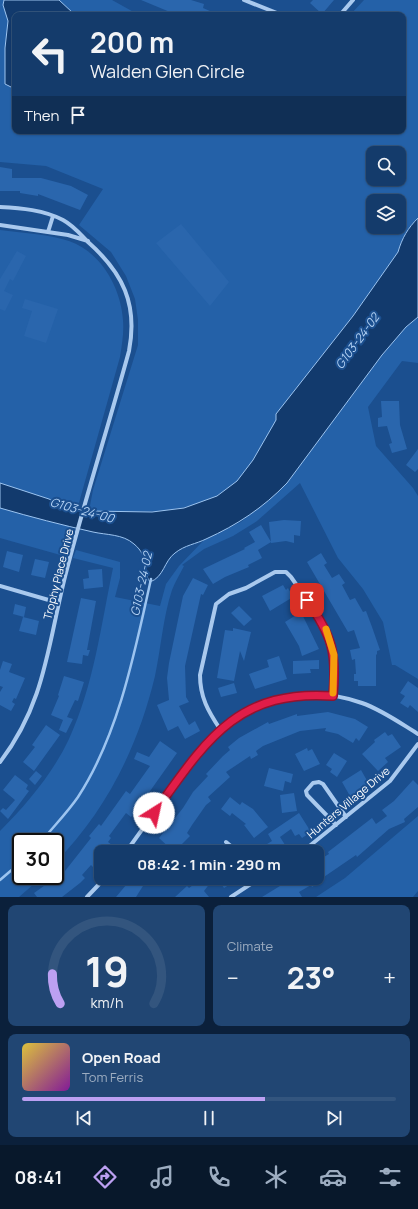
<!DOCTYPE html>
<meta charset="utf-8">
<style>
body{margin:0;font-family:Manrope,sans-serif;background:#214673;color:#f1f3f6;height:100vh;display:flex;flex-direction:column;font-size:15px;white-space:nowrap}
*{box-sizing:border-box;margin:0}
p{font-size:13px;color:#9dadc1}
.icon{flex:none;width:22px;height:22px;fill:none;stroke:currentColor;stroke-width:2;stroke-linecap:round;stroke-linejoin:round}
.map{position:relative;height:897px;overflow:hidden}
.panel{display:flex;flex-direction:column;gap:8px;padding:8px;background:#0b203b;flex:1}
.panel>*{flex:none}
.guide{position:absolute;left:12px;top:12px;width:394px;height:122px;border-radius:8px;box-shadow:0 1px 3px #0004,0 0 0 1px #33557e;background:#143b6b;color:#f1f3f6;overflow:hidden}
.fabs{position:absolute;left:366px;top:146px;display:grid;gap:8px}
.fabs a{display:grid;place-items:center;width:40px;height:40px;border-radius:8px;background:#143b6b;box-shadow:0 1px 3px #0004,0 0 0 1px #33557e;font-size:20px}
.speed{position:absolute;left:12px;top:833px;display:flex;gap:8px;font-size:20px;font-weight:700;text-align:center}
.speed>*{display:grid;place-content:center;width:52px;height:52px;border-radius:50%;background:#143b6b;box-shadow:0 1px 3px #0004,0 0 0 1px #33557e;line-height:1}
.speed .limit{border:2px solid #111;border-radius:6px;background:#fff;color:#111}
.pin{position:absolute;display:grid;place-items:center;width:34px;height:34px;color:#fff;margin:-17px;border-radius:8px;box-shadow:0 2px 6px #0006}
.me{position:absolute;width:44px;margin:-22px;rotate:35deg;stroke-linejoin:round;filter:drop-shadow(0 0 3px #0008)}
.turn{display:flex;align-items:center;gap:14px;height:84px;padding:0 12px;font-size:18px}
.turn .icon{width:52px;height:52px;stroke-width:2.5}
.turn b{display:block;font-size:28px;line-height:34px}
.then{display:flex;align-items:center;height:38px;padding:0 12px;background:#0003;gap:8px;font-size:15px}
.big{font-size:30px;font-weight:700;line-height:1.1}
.panel .tile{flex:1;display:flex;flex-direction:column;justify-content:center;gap:6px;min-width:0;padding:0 14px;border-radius:8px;background:#214673}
.panel .dial{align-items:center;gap:0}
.dial svg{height:104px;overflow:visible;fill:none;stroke:#33557e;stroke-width:7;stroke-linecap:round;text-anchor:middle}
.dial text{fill:#f1f3f6;stroke:none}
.song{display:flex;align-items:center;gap:12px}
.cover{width:48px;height:48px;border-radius:6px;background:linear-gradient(135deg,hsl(50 70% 55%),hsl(290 70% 35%))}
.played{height:4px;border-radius:2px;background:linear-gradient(90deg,#bca0f2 65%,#33557e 65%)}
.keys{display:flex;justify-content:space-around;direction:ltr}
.heat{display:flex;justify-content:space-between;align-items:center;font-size:22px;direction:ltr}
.panel .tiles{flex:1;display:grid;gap:8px;grid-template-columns:1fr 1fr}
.tile:last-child{grid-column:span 2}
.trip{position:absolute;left:94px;top:845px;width:230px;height:40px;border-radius:8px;background:#143b6b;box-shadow:0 1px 3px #0004,0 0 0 1px #33557e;font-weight:700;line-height:40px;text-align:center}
.dock{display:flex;height:64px;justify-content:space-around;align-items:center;background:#08182b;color:#9dadc1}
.dock .icon{width:28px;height:28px}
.dock .current{color:#bca0f2}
.dock b{font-size:18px;color:#f1f3f6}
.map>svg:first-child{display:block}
.green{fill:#2461a8;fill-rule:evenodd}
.water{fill:#123a6d;stroke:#9cc4f0}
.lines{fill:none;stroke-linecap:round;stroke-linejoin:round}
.stream{stroke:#9cc4f0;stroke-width:2.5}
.building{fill:#2a66ad}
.minor{stroke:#a9c9ee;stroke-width:4}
.route-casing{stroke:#92132f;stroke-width:10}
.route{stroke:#e11d48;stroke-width:7}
.slow{stroke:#f59e0b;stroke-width:7}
.labels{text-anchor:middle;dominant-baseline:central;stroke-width:4;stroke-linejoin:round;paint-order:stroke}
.street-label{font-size:11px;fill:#fff;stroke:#1b4f8f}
.water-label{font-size:12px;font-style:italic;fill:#b5d3f5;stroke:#1b4f8f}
</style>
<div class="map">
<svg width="418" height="897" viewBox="0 0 418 897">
<rect width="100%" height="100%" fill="#1b4f8f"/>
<path class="green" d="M0,0H112L139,15H15V131H403V15H350L364,0H418V218C408,228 402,238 398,252L353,316L276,414V420C265,440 254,465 237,481C196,519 140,510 89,511L93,490L138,345V320L135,299L126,276L111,252L79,225L103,189L46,166L0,162ZM373,153H399V179H373ZM373,201H399V227H373Z
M0,230C22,233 48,234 69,241C101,252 121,288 123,320C124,333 122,344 120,357L64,556L0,538Z
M418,317V363L402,361L368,407L376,446L413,488L418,496V679L395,665H392L383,622L363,589L338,558L300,483L257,521L233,536L204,549L182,565L184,566C180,574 175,582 172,590C163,617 161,648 155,676C138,747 106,811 55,863V842H21V876H43L19,897H0V831C27,804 53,773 69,739C94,685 101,625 113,568L73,558L76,550L120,562V578L115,597L160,606L166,584L179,566L204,540L241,522L287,483L382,355L406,327Z
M418,816V891L413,897H316L345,878Z"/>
<path class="water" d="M4,0H59L73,13V15H15V89L5,84V48L8,21L3,5Z
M418,218V317L406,327L382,355L287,483C263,508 237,525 206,539C196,544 185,545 175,553C164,561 164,577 150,582C142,571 150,557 134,544C123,534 106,535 93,532C62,525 31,517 0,508V483L49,499L65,507L89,511L152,512L184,508L217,496L237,481L253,460L276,420V414L353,316L398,252C402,238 408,228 418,218Z"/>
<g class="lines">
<path class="stream" d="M41,842C53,827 67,813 78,797C119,734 135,651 151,579
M0,880L21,862"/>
</g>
<path class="building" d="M141,0H191L204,4L203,8L219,15H170V12Z
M313,0H334L322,14L310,3Z
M0,167L12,169V178H41L71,186L88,195L80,210L38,194V196L20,193V191H0Z
M181,224L229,282L210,306L156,243Z
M17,251L26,256L13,281L10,279L4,291L13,295L5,311L0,309V279Z
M25,299L58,309L46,343L24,336L32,311L22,308Z
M381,401H399L400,425L407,449L392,453L389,444L392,443L387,426L378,427V418L382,417Z
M418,449V469L415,472L406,465Z
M284,520L301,521L300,536L294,535V543L286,541L271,543L269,522Z
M261,525L271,542L258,550L262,558L248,565L249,567L225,577L213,584L203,569L245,549L244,548L255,542L249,532Z
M7,551L23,555L19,572L3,567Z
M321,553L327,563L324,565L332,578L339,574L345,583L342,585L350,600L355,598L363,612L366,611L372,627L380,650L377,651V654L376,655V686H358V681H354V674H356L355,659L352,660L350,650L360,648L354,630L348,632L307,562Z
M35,559L49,562L45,578L31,575Z
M102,569L103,587L84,589L83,579L89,578L88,570Z
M193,578L208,585L203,595L201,594L185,666L186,697L189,702L179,706L189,725L195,721L200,731L185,739L178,726L168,731L157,705L169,700L167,678L169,663L183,596Z
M283,585L286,590L288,588L293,597L270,611L262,596Z
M81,598L96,601L87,650H90L88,656L83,655L82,664L67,662Z
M15,604L26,607L24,617L13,614Z
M239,606L252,619L244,626L231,613Z
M301,612L319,649L302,656L299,646L285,622Z
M23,617L39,621L36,635L19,631Z
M233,628L251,632L244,661L240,651L234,681L217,678L225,630L233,631Z
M279,656L287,679L255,689L249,674L269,667L267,660Z
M319,660V669H310L311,673L293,674V661Z
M3,661L12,664L9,672L25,678L16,699L14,698L12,702L15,704L11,711L0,705V692L3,687L0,686V670Z
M64,676L84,682L78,701L75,700L67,717L73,719L66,733L59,730L63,720L51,715L59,696L58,695Z
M408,681L418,688V712L410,705L408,708L400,703L405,696L400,693Z
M234,683L237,693L221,697L218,688Z
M328,712L355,719L368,727L359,741L356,738L353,743L338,734L325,731L326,728L300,731L263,746L256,751L258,755L251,759L250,756L226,772L230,777L208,797L211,801L206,805L192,825L187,833L190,836L174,852L159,838L183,808L193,792L208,776L206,774L223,756L230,750L228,747L239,738L268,722L269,724L297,714V716Z
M46,725L60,735L34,771L23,762L35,747L32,745Z
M385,732L388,736L392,734L401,747L385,758L388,762L378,771L362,754L375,742L374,740Z
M160,741L177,753L143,801L140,799L133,809L136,811L131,817L126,813L109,836L111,838L108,842L112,845L105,852H101V859L94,868L91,865L82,875L85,878L80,883L62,897H37L34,893L65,871L91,838L89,836L99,824L101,826L126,791L130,794L150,766L134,759L137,752L149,757Z
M307,748L308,751L312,749L320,764L304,771L295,754Z
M334,753L347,761L337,777L330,772L332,769L326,765Z
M269,768L293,774L291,783L285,781L283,791L264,786Z
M361,770L369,784L350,796L342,782Z
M36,771L42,776L35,785L29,779Z
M15,775L28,785L26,789L29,791L8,819L0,811L3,808L6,810L15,800L3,790Z
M413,780L418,785V807L404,819L405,822L389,829L357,857L356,855L318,881L319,883L312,887L311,885L299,892L302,897H262L293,878L317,879V861L329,854L328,852L372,818L376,824L387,816L382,810L394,801Z
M294,793L297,811L282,813L280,795Z
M230,797L240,805L242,802L253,809L268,827L254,838L244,825L246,824L232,813L230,816L221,809Z
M299,813L311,832L302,838L299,834L295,836L291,829L280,837L287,848L280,852H254L272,841L268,834Z
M198,844L206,852H191Z
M132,878H148L136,897H116Z
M203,878H214L204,891L209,897H175L187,886L189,888L196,883L197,885Z
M217,878H240L224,888Z"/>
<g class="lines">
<path class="minor" d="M244,0L282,15
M340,15L353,0
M0,207C21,208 44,210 63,220C74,226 80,234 88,242C123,273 138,304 129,351C109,424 86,496 67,569C48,640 47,701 0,762
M0,225L68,235L88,241
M48,232L53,216
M0,586L59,603
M220,729C208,711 200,697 200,675L216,604L229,594L246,588L275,572H286L291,577L321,620L331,642L335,660L333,696
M336,825L307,795L306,791L313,783L319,782L323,784L346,817
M226,842L238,852
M126,852C146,824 166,796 187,768C197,755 207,741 220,729C257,695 315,686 362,703C382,710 400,723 418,734
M302,852L390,781L418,744
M87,897L105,878
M231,897L260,878"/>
</g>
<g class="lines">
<g class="route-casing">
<path id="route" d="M154,813C205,742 236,689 333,696C337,652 332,636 307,600"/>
</g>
<use href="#route" class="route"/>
<path class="slow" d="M326,629L334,655L333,693"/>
</g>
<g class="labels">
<g class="street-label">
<text transform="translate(58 574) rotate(-76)">Trophy Place Drive</text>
<text transform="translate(348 802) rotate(-40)">Hunters Village Drive</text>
</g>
<g class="water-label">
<text transform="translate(357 341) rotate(-54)">G103-24-02</text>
<text transform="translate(82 510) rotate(15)">G103-24-00</text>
<text transform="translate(141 584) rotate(-78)">G103-24-02</text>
</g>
</g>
</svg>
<div class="fabs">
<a><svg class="icon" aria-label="search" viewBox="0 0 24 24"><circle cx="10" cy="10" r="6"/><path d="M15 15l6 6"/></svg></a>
<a><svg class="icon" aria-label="layers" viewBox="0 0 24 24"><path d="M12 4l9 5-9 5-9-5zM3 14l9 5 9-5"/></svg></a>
</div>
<div class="speed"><div class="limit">30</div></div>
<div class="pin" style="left:307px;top:600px;background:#d93025"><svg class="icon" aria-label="arrive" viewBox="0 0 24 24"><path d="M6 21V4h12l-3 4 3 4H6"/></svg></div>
<svg class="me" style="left:154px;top:813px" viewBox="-20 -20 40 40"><circle r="19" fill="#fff"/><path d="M0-13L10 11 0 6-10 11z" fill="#e11d48"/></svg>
<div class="trip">08:42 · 1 min · 290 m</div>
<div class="guide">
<div class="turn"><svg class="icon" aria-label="left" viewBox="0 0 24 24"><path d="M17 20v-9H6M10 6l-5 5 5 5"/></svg><div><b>200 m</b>Walden Glen Circle</div></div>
<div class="then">Then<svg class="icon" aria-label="arrive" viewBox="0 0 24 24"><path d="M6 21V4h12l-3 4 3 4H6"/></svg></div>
</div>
</div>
<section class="panel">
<div class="tiles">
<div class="tile dial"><svg viewBox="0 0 100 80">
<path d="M14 69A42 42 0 1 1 86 69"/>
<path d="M14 69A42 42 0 0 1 8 46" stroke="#bca0f2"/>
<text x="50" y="56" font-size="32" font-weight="700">19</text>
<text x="50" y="72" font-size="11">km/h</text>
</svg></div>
<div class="tile"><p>Climate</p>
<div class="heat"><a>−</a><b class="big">23°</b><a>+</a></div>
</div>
<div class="tile">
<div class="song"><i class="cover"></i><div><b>Open Road</b><p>Tom Ferris</p></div></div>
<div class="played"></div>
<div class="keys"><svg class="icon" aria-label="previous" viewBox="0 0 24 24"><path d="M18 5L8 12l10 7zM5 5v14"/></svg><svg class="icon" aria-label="pause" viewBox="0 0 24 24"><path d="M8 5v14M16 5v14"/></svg><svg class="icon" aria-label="next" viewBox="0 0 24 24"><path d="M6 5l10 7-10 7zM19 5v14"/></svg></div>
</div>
</div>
</section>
<nav class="dock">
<b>08:41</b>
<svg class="icon current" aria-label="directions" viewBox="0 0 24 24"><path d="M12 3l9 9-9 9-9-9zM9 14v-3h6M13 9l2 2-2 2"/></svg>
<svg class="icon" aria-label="music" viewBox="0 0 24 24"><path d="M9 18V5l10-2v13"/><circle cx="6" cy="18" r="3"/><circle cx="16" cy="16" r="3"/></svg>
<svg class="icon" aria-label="phone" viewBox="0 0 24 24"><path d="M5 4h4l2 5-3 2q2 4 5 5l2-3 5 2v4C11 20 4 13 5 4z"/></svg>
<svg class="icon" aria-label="climate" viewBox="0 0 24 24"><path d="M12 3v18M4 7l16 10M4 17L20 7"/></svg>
<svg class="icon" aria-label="car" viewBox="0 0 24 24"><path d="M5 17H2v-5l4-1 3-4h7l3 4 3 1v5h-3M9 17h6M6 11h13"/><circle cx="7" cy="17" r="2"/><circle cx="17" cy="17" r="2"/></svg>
<svg class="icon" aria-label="filters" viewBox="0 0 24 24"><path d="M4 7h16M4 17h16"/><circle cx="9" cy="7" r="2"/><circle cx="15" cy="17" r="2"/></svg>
</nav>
